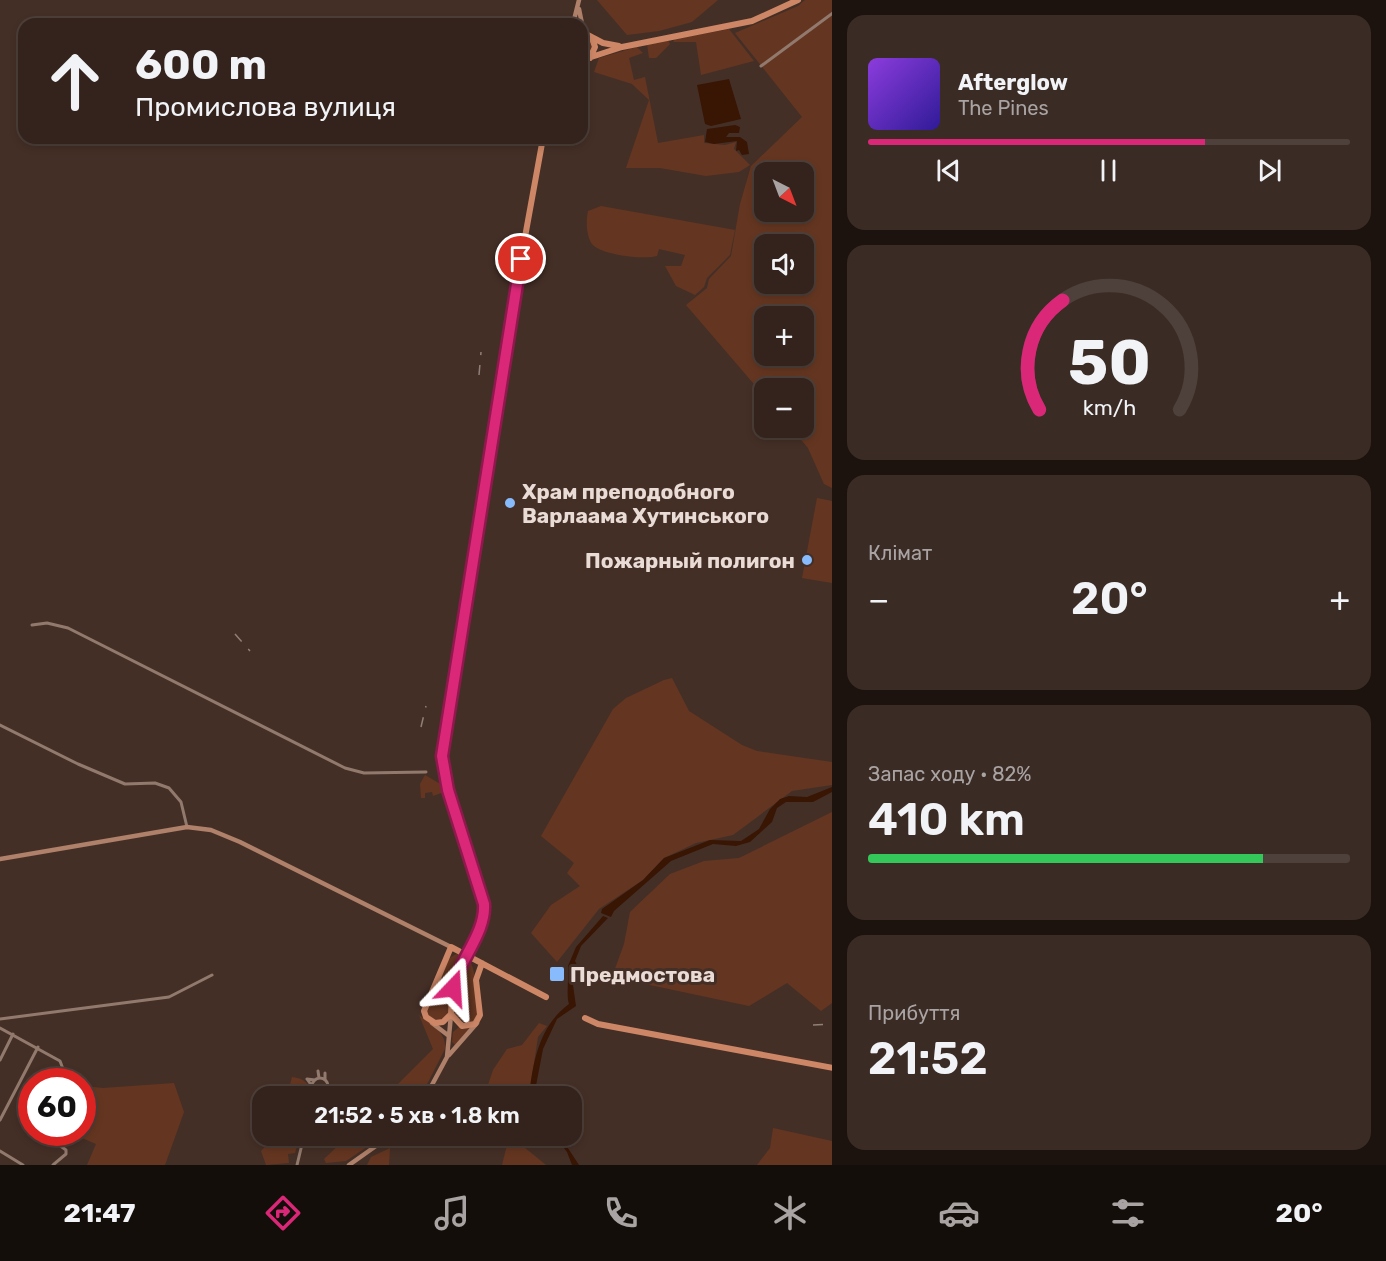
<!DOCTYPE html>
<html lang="uk">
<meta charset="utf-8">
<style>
body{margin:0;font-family:Rubik,sans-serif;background:#3b2b25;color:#f1f3f6;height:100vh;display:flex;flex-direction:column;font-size:22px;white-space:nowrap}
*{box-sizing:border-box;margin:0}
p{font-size:20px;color:#a9a4a3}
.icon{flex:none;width:33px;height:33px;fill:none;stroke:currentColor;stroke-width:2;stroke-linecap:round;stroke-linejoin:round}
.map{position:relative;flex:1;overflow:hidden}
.sheet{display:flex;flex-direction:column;gap:15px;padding:15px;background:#1c130f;width:554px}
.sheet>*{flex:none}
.top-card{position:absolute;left:18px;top:18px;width:570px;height:126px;border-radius:18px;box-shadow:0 3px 9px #0003,0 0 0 2px #4e403b;background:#33231c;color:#f1f3f6;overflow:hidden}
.needle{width:39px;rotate:138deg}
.controls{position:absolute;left:754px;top:162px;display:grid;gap:12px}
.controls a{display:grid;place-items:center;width:60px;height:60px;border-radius:12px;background:#33231c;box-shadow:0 3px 9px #0003,0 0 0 2px #4e403b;font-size:30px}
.speed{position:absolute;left:18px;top:1068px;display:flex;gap:12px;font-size:30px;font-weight:700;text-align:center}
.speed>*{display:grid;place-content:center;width:78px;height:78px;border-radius:50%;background:#33231c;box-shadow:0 3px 9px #0003,0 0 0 2px #4e403b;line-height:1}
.speed .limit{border:9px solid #d22;background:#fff;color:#111}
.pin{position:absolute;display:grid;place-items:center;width:51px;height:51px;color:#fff;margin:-26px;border:3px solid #fff;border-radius:50%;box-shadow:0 2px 6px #0007}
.me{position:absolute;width:66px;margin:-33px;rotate:20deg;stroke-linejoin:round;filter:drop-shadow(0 0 4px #0008)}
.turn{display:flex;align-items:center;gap:21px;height:126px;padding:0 18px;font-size:27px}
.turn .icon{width:78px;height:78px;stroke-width:2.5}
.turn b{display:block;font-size:42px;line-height:51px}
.big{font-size:45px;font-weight:600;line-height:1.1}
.sheet .tile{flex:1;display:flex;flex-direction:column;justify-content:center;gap:9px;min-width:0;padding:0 21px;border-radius:18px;background:#3b2b25}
.sheet .dial{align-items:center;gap:0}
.dial svg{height:156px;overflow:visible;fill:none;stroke:#4e403b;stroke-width:7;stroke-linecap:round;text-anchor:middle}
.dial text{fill:#f1f3f6;stroke:none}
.song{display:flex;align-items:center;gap:18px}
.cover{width:72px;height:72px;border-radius:9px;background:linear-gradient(135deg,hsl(270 70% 55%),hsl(250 70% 35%))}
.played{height:6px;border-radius:3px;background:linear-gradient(90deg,#db2777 70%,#4e403b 70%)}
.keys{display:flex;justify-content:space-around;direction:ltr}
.heat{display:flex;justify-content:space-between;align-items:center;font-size:33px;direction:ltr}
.charge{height:9px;border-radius:4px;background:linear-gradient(90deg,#34c759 82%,#4e403b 0)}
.trip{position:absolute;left:252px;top:1086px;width:330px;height:60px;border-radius:18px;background:#33231c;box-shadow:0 3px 9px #0003,0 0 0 2px #4e403b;font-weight:600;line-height:60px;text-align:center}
.tabs{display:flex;height:96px;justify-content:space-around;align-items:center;background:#140e0b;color:#a9a4a3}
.tabs .icon{width:42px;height:42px}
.tabs .selected{color:#db2777}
.tabs b{font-size:27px;color:#f1f3f6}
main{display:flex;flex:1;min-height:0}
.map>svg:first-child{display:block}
.green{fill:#643621;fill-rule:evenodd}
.water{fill:#391504}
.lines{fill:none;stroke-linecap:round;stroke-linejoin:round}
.street{stroke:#92796e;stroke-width:3}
.secondary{stroke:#af806a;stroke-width:4.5}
.primary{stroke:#cd8767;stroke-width:6}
.rail{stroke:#907f77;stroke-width:1.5;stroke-dasharray:10 10;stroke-linecap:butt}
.route-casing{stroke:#8e194d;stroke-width:15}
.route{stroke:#db2777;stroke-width:10}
.poi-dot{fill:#87bbfb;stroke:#442f26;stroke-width:2}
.labels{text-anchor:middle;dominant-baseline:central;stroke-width:6;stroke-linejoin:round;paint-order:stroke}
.poi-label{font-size:21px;font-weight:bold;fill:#e9dbd5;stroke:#442f26;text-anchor:start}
</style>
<main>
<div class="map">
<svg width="833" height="1165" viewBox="0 0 833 1165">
<rect width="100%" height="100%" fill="#442f26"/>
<path class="green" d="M597,0H718L692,22L659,31L627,35Z
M805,0H832V488L824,484L808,448L791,428H804V388H765V397L686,305L707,288L709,279L731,256L740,204L751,166L802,117L735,33L798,6ZM765,172H804V212H765ZM765,244H804V284H765ZM765,316H804V356H765Z
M729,29L754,61L701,75L696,42H673L675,39Z
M582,34L593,44L592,53L582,59Z
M668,40L670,44L656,58H649L647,44Z
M637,47L643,53L629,58L634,80L645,77L658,143L704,135V143L725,145L736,142L734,149L750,165L739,172L706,176L660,168H626L649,100L632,84L594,72L599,58Z
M601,206L735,230L730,255L707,278L704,287L695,295L676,286L665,266H681L685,255L659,249L657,256C645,260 600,255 592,244C586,235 586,221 588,211Z
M817,498L832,501V583L802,578Z
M672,678L689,711L742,745L757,751L832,762V785L792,791L733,835L696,843L664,858L643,880L599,909L557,962L531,933L551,905L580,886L567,873L574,863L541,836L613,709L626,698L664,680Z
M425,775L442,785L444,792L433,796L432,792L425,793V798H421L420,784Z
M832,812V1003L821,1011L787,983L749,1006L612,977L624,944L630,912L670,874L704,861L739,858Z
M456,954L461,955L449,1014L440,1021L428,1017L425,1008L448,959Z
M468,958C476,966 480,1009 475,1021C465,1024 461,1021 454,1014C453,992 458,976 468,958Z
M419,1015C431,1024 447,1033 445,1049L421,1096H386L433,1049Z
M539,1023L547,1026L538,1037L529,1096H488L486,1091L493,1070L507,1049L522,1045Z
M459,1027L470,1028L455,1045L452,1042L453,1032Z
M292,1077C304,1078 311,1085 313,1096H287Z
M174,1083L184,1112L165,1165H87L96,1144L70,1133L82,1132L83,1086L103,1088Z
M773,1128L832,1141V1165H757L770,1148Z
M275,1136H300L295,1153L288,1154L289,1163L266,1165L261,1151Z
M348,1136H383L346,1161L326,1163L324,1159Z
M508,1141L524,1147L546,1165H502Z
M390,1148L389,1165H367L371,1157Z"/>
<path class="water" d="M729,79L741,119L711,126L705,124L697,85Z
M735,125L740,127L739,133H729L726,137H740L747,142L749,154L742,155L739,150L736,151L737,141L714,144L705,142L707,129Z
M832,787V792L813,802H786L777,808L772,822L750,842L736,846L713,844L671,861L614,911L611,917L601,913L602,909L643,880L664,858L710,840L741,841L759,829L770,809L780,799L789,796L807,797Z
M603,916L608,918L581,946L575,961L582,975L575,974L572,978L576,1006L557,1019L543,1049L534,1096H529C533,1062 539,1026 569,1004C566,997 569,977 568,966L576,947Z
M555,1136H560L579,1165H572L567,1152Z"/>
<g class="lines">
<path class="street" d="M761,66L833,13
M32,625L47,623L68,628L345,768L364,773L426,772
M0,725L78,764L125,784L155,783L169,788L181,802L187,827
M0,1019L169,997L212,975
M0,1028L60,1061L63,1069L57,1082
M0,1060L13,1034
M318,1071L319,1078
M312 1086a8 8 0 1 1 16 0a8 8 0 1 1-16 0Z
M325,1079V1073
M312,1086L307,1079L315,1080
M0,1120L38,1047
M44,1134L66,1150V1154L53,1165
M0,1151L23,1165
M297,1165L304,1136"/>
<path class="secondary" d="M579,9L582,24
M573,24L579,0
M0,859L187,827L211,830L240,842L451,947
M432,1023L449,1036
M449,1055L477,1023
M426,1096L447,1057L451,1015
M349,1165L390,1136"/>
<path class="primary" d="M582,32L603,43L619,46
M590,58L595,47L592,38
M582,60L622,47L752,21L798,0
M482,963L476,980L480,1015L475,1024L462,1026L451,1014C452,1002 451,989 455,977C463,953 485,930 484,904L448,790L442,756L521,259L543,138
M451,1014L443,1022L435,1023L426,1017L424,1011L451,947L546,997
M585,1018L598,1024L833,1068"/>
<path class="rail" d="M479,375L481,352
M235,634L250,651
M421,727L426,706
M813,1025L833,1024"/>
</g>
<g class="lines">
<g class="route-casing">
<path id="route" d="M453,988C459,960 486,933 484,904L448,790L442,756L521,259"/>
</g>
<use href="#route" class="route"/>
</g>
<g class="poi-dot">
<circle cx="510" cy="503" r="6"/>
<circle cx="807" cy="560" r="6"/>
<rect x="549" y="966" width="16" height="16" rx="3"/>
</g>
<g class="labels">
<g class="poi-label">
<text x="522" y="491">Храм преподобного<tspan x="522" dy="24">Варлаама Хутинського</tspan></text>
<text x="795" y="560" text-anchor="end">Пожарный полигон</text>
<text x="570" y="974">Предмостова</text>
</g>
</g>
</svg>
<div class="controls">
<a><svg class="needle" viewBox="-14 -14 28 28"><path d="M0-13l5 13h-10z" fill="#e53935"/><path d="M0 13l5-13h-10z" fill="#a9a4a3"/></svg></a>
<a><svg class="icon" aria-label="sound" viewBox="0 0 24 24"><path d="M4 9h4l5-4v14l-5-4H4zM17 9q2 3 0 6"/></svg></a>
<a>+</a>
<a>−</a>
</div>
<div class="speed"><div class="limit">60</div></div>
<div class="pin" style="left:521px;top:259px;background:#d93025"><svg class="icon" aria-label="arrive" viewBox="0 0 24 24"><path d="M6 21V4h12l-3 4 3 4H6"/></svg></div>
<svg class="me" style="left:453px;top:988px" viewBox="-20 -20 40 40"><path d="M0-17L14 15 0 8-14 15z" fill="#db2777" stroke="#fff" stroke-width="4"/></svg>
<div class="trip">21:52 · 5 хв · 1.8 km</div>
<div class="top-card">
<div class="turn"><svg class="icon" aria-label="ahead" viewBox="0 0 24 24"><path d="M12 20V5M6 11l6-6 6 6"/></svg><div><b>600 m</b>Промислова вулиця</div></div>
</div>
</div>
<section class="sheet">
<div class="tile">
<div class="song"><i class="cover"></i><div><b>Afterglow</b><p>The Pines</p></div></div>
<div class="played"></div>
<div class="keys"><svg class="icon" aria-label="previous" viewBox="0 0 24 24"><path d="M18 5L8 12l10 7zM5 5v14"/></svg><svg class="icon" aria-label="pause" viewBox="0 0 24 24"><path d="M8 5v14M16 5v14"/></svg><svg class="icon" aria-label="next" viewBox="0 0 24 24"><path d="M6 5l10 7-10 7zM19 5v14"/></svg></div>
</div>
<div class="tile dial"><svg viewBox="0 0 100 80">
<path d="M14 69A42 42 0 1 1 86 69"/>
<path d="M14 69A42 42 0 0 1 26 13" stroke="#db2777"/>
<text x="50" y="56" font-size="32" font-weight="700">50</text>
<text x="50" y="72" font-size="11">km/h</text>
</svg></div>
<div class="tile"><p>Клімат</p>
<div class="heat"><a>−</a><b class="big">20°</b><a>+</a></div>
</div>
<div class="tile"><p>Запас ходу · 82%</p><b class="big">410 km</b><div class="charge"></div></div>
<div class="tile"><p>Прибуття</p><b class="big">21:52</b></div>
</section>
</main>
<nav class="tabs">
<b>21:47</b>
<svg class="icon selected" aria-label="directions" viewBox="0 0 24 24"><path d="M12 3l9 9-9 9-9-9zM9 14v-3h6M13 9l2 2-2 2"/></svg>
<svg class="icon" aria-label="music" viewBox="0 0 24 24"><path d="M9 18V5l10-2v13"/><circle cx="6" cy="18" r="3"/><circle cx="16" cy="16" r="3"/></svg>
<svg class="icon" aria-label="phone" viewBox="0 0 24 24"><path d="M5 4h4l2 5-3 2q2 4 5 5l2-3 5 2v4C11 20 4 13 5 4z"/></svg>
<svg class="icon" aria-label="climate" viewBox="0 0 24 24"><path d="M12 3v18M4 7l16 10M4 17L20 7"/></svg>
<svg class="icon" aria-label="car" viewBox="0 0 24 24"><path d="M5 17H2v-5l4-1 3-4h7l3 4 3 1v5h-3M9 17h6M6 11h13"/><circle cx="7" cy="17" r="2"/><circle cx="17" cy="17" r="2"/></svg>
<svg class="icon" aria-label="filters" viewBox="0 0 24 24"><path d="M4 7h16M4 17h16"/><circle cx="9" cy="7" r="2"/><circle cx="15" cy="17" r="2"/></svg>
<b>20°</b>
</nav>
